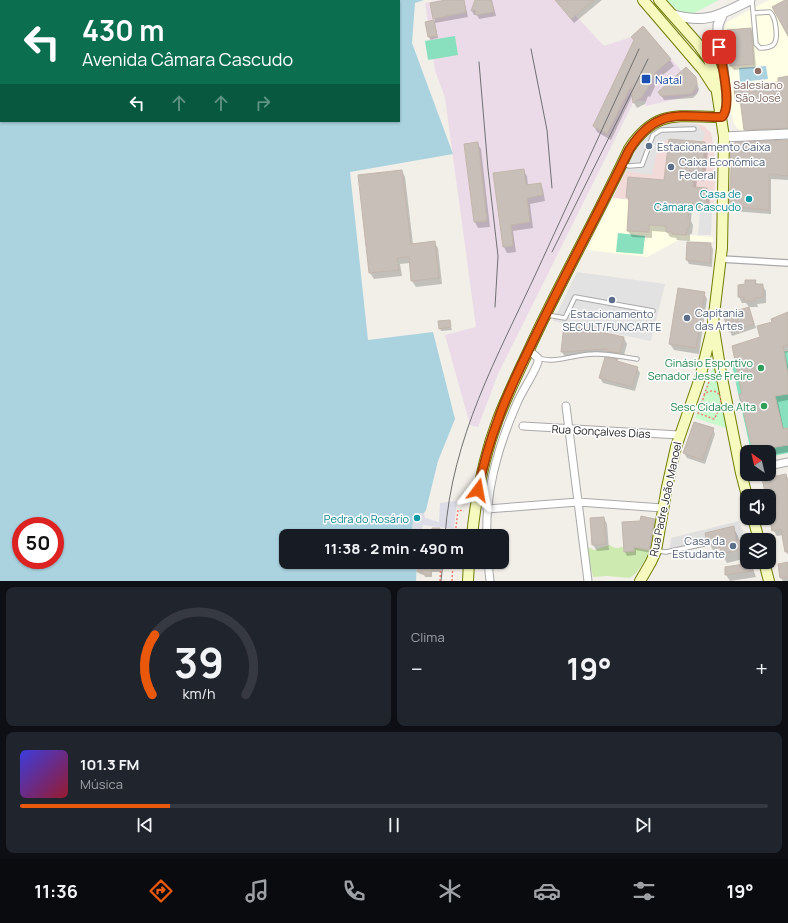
<!DOCTYPE html>
<html lang="pt">
<meta charset="utf-8">
<style>
body{margin:0;font-family:Manrope,sans-serif;background:#20242c;color:#f1f3f6;height:100vh;display:flex;flex-direction:column;font-size:15px;white-space:nowrap}
*{box-sizing:border-box;margin:0}
p{font-size:13px;color:#9ea1a6}
.icon{flex:none;width:22px;height:22px;fill:none;stroke:currentColor;stroke-width:2;stroke-linecap:round;stroke-linejoin:round}
.map{position:relative;height:581px;overflow:hidden}
.side{display:flex;flex-direction:column;gap:6px;padding:6px;background:#0d0f14;flex:1}
.side>*{flex:none}
.hud{position:absolute;left:0px;top:0px;width:400px;height:122px;box-shadow:0 1px 3px #0004;background:#0b6e4f;color:#fff;overflow:hidden}
.needle{width:26px;rotate:326deg}
.buttons{position:absolute;left:740px;top:445px;display:grid;gap:8px}
.buttons a{display:grid;place-items:center;width:36px;height:36px;border-radius:8px;background:#171b24;box-shadow:0 1px 3px #0004;font-size:20px}
.speed{position:absolute;left:12px;top:517px;display:flex;gap:8px;font-size:20px;font-weight:700;text-align:center}
.speed>*{display:grid;place-content:center;width:52px;height:52px;border-radius:50%;background:#171b24;box-shadow:0 1px 3px #0004;line-height:1}
.speed .limit{border:6px solid #d22;background:#fff;color:#111}
.pin{position:absolute;display:grid;place-items:center;width:34px;height:34px;color:#fff;margin:-17px;border-radius:8px;box-shadow:0 2px 6px #0006}
.me{position:absolute;width:44px;margin:-22px;rotate:13deg;stroke-linejoin:round;filter:drop-shadow(0 0 3px #0008)}
.turn{display:flex;align-items:center;gap:14px;height:84px;padding:0 16px;font-size:18px}
.turn .icon{width:52px;height:52px;stroke-width:2.5}
.turn b{display:block;font-size:28px;line-height:34px}
.lanes{display:flex;align-items:center;height:38px;padding:0 16px;background:#0003;justify-content:center;gap:20px;direction:ltr}
.lanes .off{opacity:.35}
.big{font-size:30px;font-weight:700;line-height:1.1}
.side .widget{flex:1;display:flex;flex-direction:column;justify-content:center;gap:6px;min-width:0;padding:0 14px;border-radius:8px;background:#20242c}
.side .dial{align-items:center;gap:0}
.dial svg{height:104px;overflow:visible;fill:none;stroke:#363941;stroke-width:7;stroke-linecap:round;text-anchor:middle}
.dial text{fill:#f1f3f6;stroke:none}
.song{display:flex;align-items:center;gap:12px}
.cover{width:48px;height:48px;border-radius:6px;background:linear-gradient(135deg,hsl(240 70% 55%),hsl(350 70% 35%))}
.played{height:4px;border-radius:2px;background:linear-gradient(90deg,#ea580c 20%,#363941 20%)}
.keys{display:flex;justify-content:space-around;direction:ltr}
.heat{display:flex;justify-content:space-between;align-items:center;font-size:22px;direction:ltr}
.side .tiles{flex:1;display:grid;gap:6px;grid-template-columns:1fr 1fr}
.widget:last-child{grid-column:span 2}
.trip{position:absolute;left:279px;top:529px;width:230px;height:40px;border-radius:8px;background:#171b24;box-shadow:0 1px 3px #0004;font-weight:700;line-height:40px;text-align:center}
.menu{display:flex;height:64px;justify-content:space-around;align-items:center;background:#090b0e;color:#9ea1a6}
.menu .icon{width:28px;height:28px}
.menu .on{color:#ea580c}
.menu b{font-size:18px;color:#f1f3f6}
.map>svg:first-child{display:block}
.residential{fill:#e0dfdf}
.commercial{fill:#f2dad9}
.industrial{fill:#ebdbe8}
.education{fill:#ffffe5}
.grass{fill:#cdebb0}
.park{fill:#c8facc}
.pitch{fill:#88e0be}
.parking{fill:#e2e2e2}
.plaza{fill:#dddde8}
.water{fill:#aad3df;fill-rule:evenodd}
.shadow{fill:#0003}
.building{fill:#c7bfb8;stroke:#c4b6ab}
.lines{fill:none;stroke-linecap:round;stroke-linejoin:round}
.service-casing{stroke:#a9a9a9;stroke-width:5.5}
.pedestrian-casing{stroke:#a9a9a9;stroke-width:8}
.minor-casing{stroke:#a9a9a9;stroke-width:9}
.tertiary-casing{stroke:#a9a9a9;stroke-width:11}
.secondary-casing{stroke:#707d05;stroke-width:12}
.path{stroke:#fa8072;stroke-width:1.5;stroke-dasharray:2 2;stroke-linecap:butt}
.service{stroke:#fff;stroke-width:3.5}
.pedestrian{stroke:#fff;stroke-width:5.5}
.minor{stroke:#fff;stroke-width:7}
.tertiary{stroke:#fff;stroke-width:9}
.secondary{stroke:#f7fabf;stroke-width:10}
.tram{stroke:#707070;stroke-width:1}
.route-casing{stroke:#983908;stroke-width:10}
.route{stroke:#ea580c;stroke-width:7}
.education-dot{fill:#8d6e63;stroke:#fff;stroke-width:1.5}
.transit-dot{fill:#1a4fb4;stroke:#fff;stroke-width:1.5}
.service-dot{fill:#5c6f8a;stroke:#fff;stroke-width:1.5}
.culture-dot{fill:#0f9aa8;stroke:#fff;stroke-width:1.5}
.leisure-dot{fill:#2e9e5b;stroke:#fff;stroke-width:1.5}
.labels{text-anchor:middle;dominant-baseline:central;stroke-width:3;stroke-linejoin:round;paint-order:stroke}
.transit-label{font-size:11px;fill:#164399;stroke:#fff;text-anchor:start}
.education-label{font-size:11px;fill:#785e54;stroke:#fff}
.service-label{font-size:11px;fill:#4e5e75;stroke:#fff;text-anchor:start}
.culture-label{font-size:11px;fill:#0d838f;stroke:#fff;text-anchor:end}
.leisure-label{font-size:11px;fill:#27864d;stroke:#fff;text-anchor:end}
.street-label{font-size:11px;fill:#222;stroke:#fff}
</style>
<div class="map">
<svg width="788" height="581" viewBox="0 0 788 581">
<rect width="100%" height="100%" fill="#f2efe9"/>
<path class="residential" d="M739,521L746,539L669,554L671,538Z"/>
<path class="commercial" d="M670,123L696,124L704,126L711,133L714,148L715,174L714,209L613,198L638,141Z"/>
<path class="industrial" d="M441,0H555L575,15L604,46L631,37L643,26L699,91L694,95L646,106L645,101H637L633,103L498,374L478,427L470,425L445,335L476,327L445,98L435,70L425,3Z"/>
<path class="education" d="M769,0H788V131L745,135L739,130L734,124L731,113L723,30L727,22Z
M613,198L664,204L667,208L666,232H672L673,234L713,237V242L679,240L647,257L587,250Z"/>
<path class="grass" d="M610,545C615,549 618,548 623,547L624,552L634,551V548L636,547L652,550L636,573L630,578L607,576L593,577L587,551L588,547L594,550Z"/>
<path class="park" d="M667,0H719L692,14L680,13Z
M714,364L729,429L695,418Z"/>
<path class="pitch" d="M455,36L458,55L428,60L425,41Z
M618,233L645,236L643,254L616,252Z
M788,351V453L769,457V452H751L731,361Z"/>
<path class="parking" d="M670,123L699,125L700,129L705,133L702,142L669,139L662,143L661,150L657,152L652,175L624,171L638,141L643,136L659,126Z
M700,210H712L711,235H698Z
M577,272L665,284L651,341L553,321Z"/>
<path class="plaza" d="M457,501L454,529L423,525L422,530H412L414,513H424L425,518L439,522L440,503Z"/>
<path class="water" d="M0,0H424L415,3L412,43L453,154L350,172L368,340L433,332L455,419L438,461L426,510L424,513H414L412,530H422L421,536H286V562H417L416,581H0ZM1,1H399V121H1ZM21,526H55V560H21Z
M766,66L768,79L740,82L739,68Z"/>
<path class="shadow" d="M451,0H464L468,17L435,23L438,38L430,40L426,23L435,21L434,18Z
M476,0H492L496,16L479,19L477,15H474L472,11Z
M556,0H602L574,23Z
M750,29L753,33L756,68L734,70L731,66Z
M635,41L670,60L674,66L659,78L650,97L648,96L645,104L637,108L634,103L633,94L611,140L597,132L594,126Z
M695,78L699,89L697,94L693,98L664,100L659,92Z
M788,79V133L748,135L745,130L742,103L739,104L736,99L780,83Z
M788,141V180L771,179V214L733,211L730,206Z
M477,143L481,149L490,227L478,228L475,222L465,144Z
M705,143L708,150L705,181L697,180L696,188L707,189L710,195L709,211L692,209L691,221L693,225L692,234H690V241L677,240L676,238L670,237L667,232L652,231V238L632,237L628,231L630,203L627,197L665,182Z
M523,170L527,176L528,186L540,184L543,190L545,201L530,204L533,228L513,231L516,252L507,253L504,247Z
M402,171L405,177L413,244L434,242L438,248L442,284L416,287L412,281L410,263L400,264L402,276L374,279L370,273Z
M710,244L713,249L712,267L689,264L687,260Z
M755,281L758,285H762L766,291V303L757,304L758,307H749L746,303H742L739,297L746,285Z
M704,293L707,299L699,354L674,350L670,344Z
M749,308L756,328L732,336L730,331Z
M788,314V352L785,353L788,366V400L778,402L784,430L788,429V452L769,455V452H755L754,450L743,394L762,338L773,322Z
M449,321L452,330L441,331L440,328Z
M565,325L624,338L627,344L623,359L611,357L610,355L566,358L562,352Z
M617,360L619,363L637,368L640,373L635,391L603,383L600,378Z
M713,429L715,434L705,464L687,458L684,453Z
M786,475L788,479V555L786,551L783,535L777,536L773,530L769,509V496H767Z
M604,518L607,524L609,550L597,551L593,545Z
M654,519L657,523L651,553L636,550V555L627,556L625,552L641,522Z
M733,527L738,536L739,541L747,542V558L727,563L722,554L721,548L713,550L708,541Z
M431,562H441V572H432V577H425L424,575L420,574L418,572L431,566Z
M788,563V581H783L781,578Z
M751,564L756,577L730,581L726,575V568Z"/>
<path class="building" d="M446,0H464L466,12L433,19L430,3Z
M475,0H491L494,12L476,15L475,10L471,11Z
M555,0H594L571,19Z
M785,0H788V36L772,7Z
M434,20L437,36L428,37L425,22Z
M643,26L671,59L656,72L646,91H645L642,97L633,103L631,86L607,134L593,126L634,40L631,37Z
M751,28L754,64L730,66L727,30Z
M686,67L696,77L697,84L695,89L691,94L661,96L658,92Z
M788,76V128L744,130L740,99H735L734,88L778,82V78Z
M669,139L705,142L702,175L694,174L693,187L707,188L706,205L689,204L688,218H690L689,228H687L686,235L672,234V232H666V226L649,225V232L627,231L629,198L626,197L628,177L664,180Z
M788,140V176L769,174V210L729,206L731,170L730,148L732,145L736,142Z
M478,142L487,221L474,222L464,144Z
M524,169L526,185L541,183L543,195L527,198L530,222L511,225L513,246L503,247L493,173Z
M402,170L411,244L435,241L439,278L411,281L409,257L397,258L399,270L369,273L358,175Z
M687,242L711,243L710,263L686,260Z
M745,280H756L755,284H763V297L755,298V301H744V297H738V285L745,284Z
M678,288L705,292L696,348L669,344Z
M749,307L754,324L729,332L723,315Z
M788,312V345L783,346L788,375V394L775,396L783,429L788,428V445L753,451L739,394H742L732,346L760,337L757,326L772,322L771,319Z
M450,320L451,327L439,329L438,321Z
M564,324L624,337L620,353L606,351L607,349L561,352Z
M605,357L618,359L617,361L638,367L632,387L599,378Z
M694,422L714,428L702,460L683,453Z
M786,474L788,483V552H785L781,529L772,531L769,514V496H766L762,479Z
M641,516L655,519L649,550L634,547V551L624,552L622,522L640,521Z
M604,517L606,544L592,545L590,518Z
M734,526L736,541L747,539V548L721,554L718,539L707,542L705,533Z
M432,528H440V536H432Z
M430,562H440V570H431V575L423,574V572H417L418,565H430Z
M788,562V577L780,578L778,564Z
M751,563L753,571L725,575V567Z"/>
<g class="lines">
<g class="service-casing">
<path id="service" d="M752,0L756,44L760,48C765,48 769,48 773,45C779,40 776,17 770,12L754,13
M624,164L629,166L642,165L653,135L661,130L694,129
M547,315L565,318L575,297L653,311
M538,358C555,364 576,354 593,354C608,353 622,357 637,359
M658,551L666,552L704,544"/>
</g>
<g class="pedestrian-casing">
<path id="pedestrian" d="M721,259L788,263"/>
</g>
<g class="minor-casing">
<path id="minor" d="M566,406L588,581
M523,426L679,435
M769,466L788,462
M487,509L578,502L663,508
M487,536C485,490 499,444 517,403C523,389 533,376 538,362V358L532,353H528
M488,562L490,581"/>
</g>
<g class="tertiary-casing">
<path id="tertiary" d="M671,14C706,25 720,15 750,0
M721,117C732,107 719,48 718,32V25L723,13
M724,137L788,134"/>
</g>
<g class="secondary-casing">
<path id="secondary" d="M643,0L703,70L714,87
M659,0L698,44L708,58L714,73L724,137L722,248L713,323L721,373L741,473L747,496
M753,518L759,540
M472,536C476,496 484,456 498,419C509,391 522,365 534,339C564,275 599,213 629,149C656,108 678,117 721,117
M764,562L769,581
M468,581L469,562
M640,581L651,562L656,551L667,487L676,447L700,378L712,329"/>
</g>
<path class="path" d="M703 400a9 9 0 1 1 18 0a9 9 0 1 1-18 0Z
M704,395L712,374
M702,401L698,413L714,419L717,414L719,407
M442,536L443,531
M455,536L458,510L464,511
M440,581L441,562
M452,581L453,562"/>
<use href="#service" class="service"/>
<use href="#pedestrian" class="pedestrian"/>
<use href="#minor" class="minor"/>
<use href="#tertiary" class="tertiary"/>
<use href="#secondary" class="secondary"/>
<path class="tram" d="M531,49L547,130L552,188
M479,62L488,169L498,256L495,307
M552,252L648,59
M445,536C452,436 497,358 538,269C572,196 605,122 639,49
M441,581L443,562"/>
</g>
<g class="lines">
<g class="route-casing">
<path id="route" d="M478,490C483,466 489,443 498,420C508,391 522,364 535,337C565,274 599,212 629,150C656,107 679,117 722,117C733,106 721,62 719,47"/>
</g>
<use href="#route" class="route"/>
</g>
<circle class="education-dot" cx="758" cy="71" r="4"/>
<rect class="transit-dot" x="641" y="74" width="10" height="10" rx="2"/>
<g class="service-dot">
<circle cx="649" cy="146" r="4"/>
<circle cx="671" cy="167" r="4"/>
<circle cx="612" cy="300" r="4"/>
<circle cx="687" cy="318" r="4"/>
<circle cx="733" cy="546" r="4"/>
</g>
<g class="culture-dot">
<circle cx="749" cy="199" r="4"/>
<circle cx="417" cy="518" r="4"/>
</g>
<g class="leisure-dot">
<circle cx="761" cy="368" r="4"/>
<circle cx="764" cy="406" r="4"/>
</g>
<g class="labels">
<g class="transit-label">
<text x="655" y="79">Natal</text>
</g>
<g class="education-label">
<text x="758" y="84">Salesiano<tspan x="758" dy="13">São José</tspan></text>
</g>
<g class="service-label">
<text x="657" y="146">Estacionamento Caixa</text>
<text x="679" y="161">Caixa Econômica<tspan x="679" dy="13">Federal</tspan></text>
<text x="695" y="312">Capitania<tspan x="695" dy="13">das Artes</tspan></text>
<text x="612" y="313" text-anchor="middle">Estacionamento<tspan x="612" dy="13">SECULT/FUNCARTE</tspan></text>
<text x="725" y="540" text-anchor="end">Casa da<tspan x="725" dy="13">Estudante</tspan></text>
</g>
<g class="culture-label">
<text x="741" y="193">Casa de<tspan x="741" dy="13">Câmara Cascudo</tspan></text>
<text x="409" y="518">Pedra do Rosário</text>
</g>
<g class="leisure-label">
<text x="753" y="362">Ginásio Esportivo<tspan x="753" dy="13">Senador Jessé Freire</tspan></text>
<text x="756" y="406">Sesc Cidade Alta</text>
</g>
<g class="street-label">
<text transform="translate(601 431) rotate(3)">Rua Gonçalves Dias</text>
<text transform="translate(665 499) rotate(-78)">Rua Padre João Manoel</text>
</g>
</g>
</svg>
<div class="buttons">
<a><svg class="needle" viewBox="-14 -14 28 28"><path d="M0-13l5 13h-10z" fill="#e53935"/><path d="M0 13l5-13h-10z" fill="#9ea1a6"/></svg></a>
<a><svg class="icon" aria-label="sound" viewBox="0 0 24 24"><path d="M4 9h4l5-4v14l-5-4H4zM17 9q2 3 0 6"/></svg></a>
<a><svg class="icon" aria-label="layers" viewBox="0 0 24 24"><path d="M12 4l9 5-9 5-9-5zM3 14l9 5 9-5"/></svg></a>
</div>
<div class="speed"><div class="limit">50</div></div>
<div class="pin" style="left:719px;top:47px;background:#d93025"><svg class="icon" aria-label="arrive" viewBox="0 0 24 24"><path d="M6 21V4h12l-3 4 3 4H6"/></svg></div>
<svg class="me" style="left:478px;top:490px" viewBox="-20 -20 40 40"><path d="M0-17L14 15 0 8-14 15z" fill="#ea580c" stroke="#fff" stroke-width="4"/></svg>
<div class="trip">11:38 · 2 min · 490 m</div>
<div class="hud">
<div class="turn"><svg class="icon" aria-label="left" viewBox="0 0 24 24"><path d="M17 20v-9H6M10 6l-5 5 5 5"/></svg><div><b>430 m</b>Avenida Câmara Cascudo</div></div>
<div class="lanes"><svg class="icon" aria-label="left" viewBox="0 0 24 24"><path d="M17 20v-9H6M10 6l-5 5 5 5"/></svg><svg class="icon off" aria-label="ahead" viewBox="0 0 24 24"><path d="M12 20V5M6 11l6-6 6 6"/></svg><svg class="icon off" aria-label="ahead" viewBox="0 0 24 24"><path d="M12 20V5M6 11l6-6 6 6"/></svg><svg class="icon off" aria-label="right" viewBox="0 0 24 24"><path d="M7 20v-9h11M14 6l5 5-5 5"/></svg></div>
</div>
</div>
<section class="side">
<div class="tiles">
<div class="widget dial"><svg viewBox="0 0 100 80">
<path d="M14 69A42 42 0 1 1 86 69"/>
<path d="M14 69A42 42 0 0 1 16 23" stroke="#ea580c"/>
<text x="50" y="56" font-size="32" font-weight="700">39</text>
<text x="50" y="72" font-size="11">km/h</text>
</svg></div>
<div class="widget"><p>Clima</p>
<div class="heat"><a>−</a><b class="big">19°</b><a>+</a></div>
</div>
<div class="widget">
<div class="song"><i class="cover"></i><div><b>101.3 FM</b><p>Música</p></div></div>
<div class="played"></div>
<div class="keys"><svg class="icon" aria-label="previous" viewBox="0 0 24 24"><path d="M18 5L8 12l10 7zM5 5v14"/></svg><svg class="icon" aria-label="pause" viewBox="0 0 24 24"><path d="M8 5v14M16 5v14"/></svg><svg class="icon" aria-label="next" viewBox="0 0 24 24"><path d="M6 5l10 7-10 7zM19 5v14"/></svg></div>
</div>
</div>
</section>
<nav class="menu">
<b>11:36</b>
<svg class="icon on" aria-label="directions" viewBox="0 0 24 24"><path d="M12 3l9 9-9 9-9-9zM9 14v-3h6M13 9l2 2-2 2"/></svg>
<svg class="icon" aria-label="music" viewBox="0 0 24 24"><path d="M9 18V5l10-2v13"/><circle cx="6" cy="18" r="3"/><circle cx="16" cy="16" r="3"/></svg>
<svg class="icon" aria-label="phone" viewBox="0 0 24 24"><path d="M5 4h4l2 5-3 2q2 4 5 5l2-3 5 2v4C11 20 4 13 5 4z"/></svg>
<svg class="icon" aria-label="climate" viewBox="0 0 24 24"><path d="M12 3v18M4 7l16 10M4 17L20 7"/></svg>
<svg class="icon" aria-label="car" viewBox="0 0 24 24"><path d="M5 17H2v-5l4-1 3-4h7l3 4 3 1v5h-3M9 17h6M6 11h13"/><circle cx="7" cy="17" r="2"/><circle cx="17" cy="17" r="2"/></svg>
<svg class="icon" aria-label="filters" viewBox="0 0 24 24"><path d="M4 7h16M4 17h16"/><circle cx="9" cy="7" r="2"/><circle cx="15" cy="17" r="2"/></svg>
<b>19°</b>
</nav>
